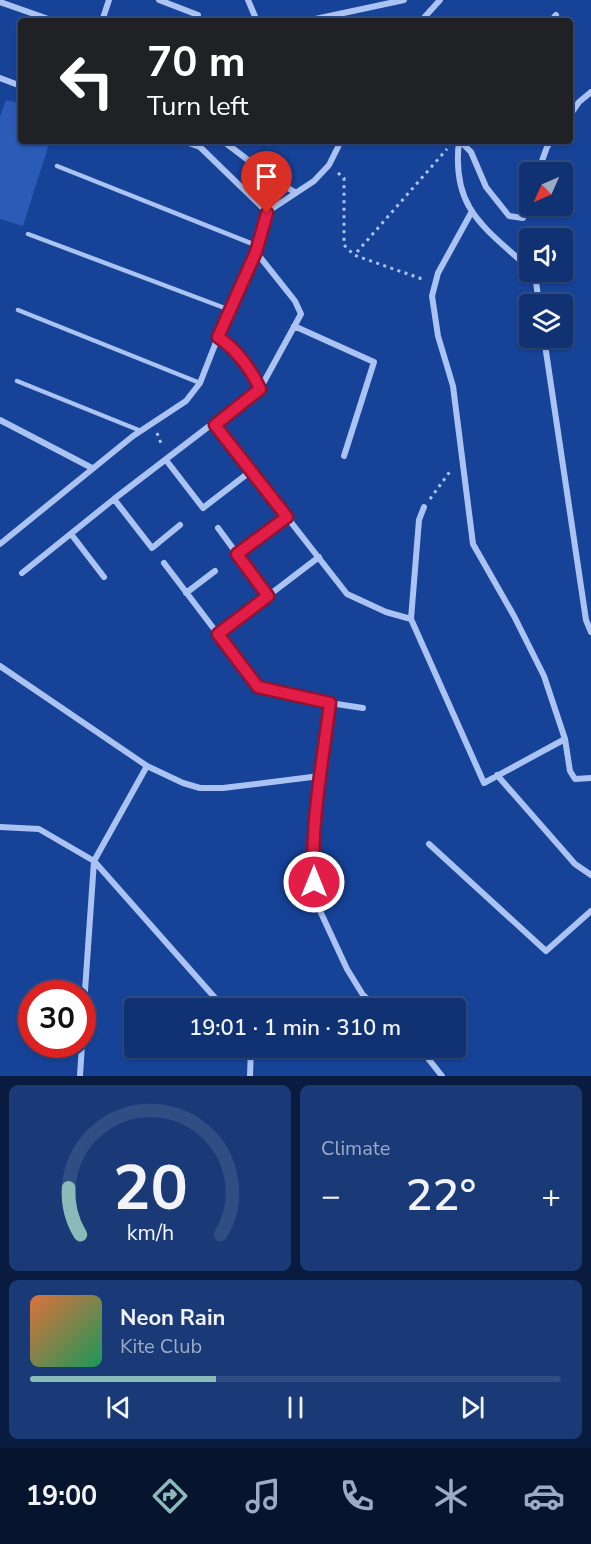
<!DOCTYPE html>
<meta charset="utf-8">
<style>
body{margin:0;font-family:"Nunito Sans",sans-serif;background:#193a77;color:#f1f3f6;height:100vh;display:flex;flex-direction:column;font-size:22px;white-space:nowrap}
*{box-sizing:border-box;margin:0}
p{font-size:20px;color:#9caac4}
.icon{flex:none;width:33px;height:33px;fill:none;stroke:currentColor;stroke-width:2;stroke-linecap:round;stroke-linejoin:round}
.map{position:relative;height:1076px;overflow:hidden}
.side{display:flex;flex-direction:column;gap:9px;padding:9px;background:#091c3f;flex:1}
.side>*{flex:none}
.top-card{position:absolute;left:18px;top:18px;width:555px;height:126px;border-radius:6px;box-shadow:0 2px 4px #0004,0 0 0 2px #304d84;background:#202124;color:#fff;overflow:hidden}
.needle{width:39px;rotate:225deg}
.tools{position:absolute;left:519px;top:162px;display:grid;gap:12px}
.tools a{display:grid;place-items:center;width:54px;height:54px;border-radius:6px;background:#103272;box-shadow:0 2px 4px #0004,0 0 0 2px #304d84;font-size:30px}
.speed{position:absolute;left:18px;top:980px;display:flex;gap:12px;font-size:30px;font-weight:700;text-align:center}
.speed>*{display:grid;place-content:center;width:78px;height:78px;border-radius:50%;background:#103272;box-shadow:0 2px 4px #0004,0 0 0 2px #304d84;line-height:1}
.speed .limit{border:9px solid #d22;background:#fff;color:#111}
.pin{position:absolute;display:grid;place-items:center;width:51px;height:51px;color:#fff;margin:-62px -26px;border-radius:50% 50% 50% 0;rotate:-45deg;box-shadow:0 0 6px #0007}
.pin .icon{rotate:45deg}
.me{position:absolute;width:66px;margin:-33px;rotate:0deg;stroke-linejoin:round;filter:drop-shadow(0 0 4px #0008)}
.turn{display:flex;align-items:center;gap:21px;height:126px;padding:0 30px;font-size:27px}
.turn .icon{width:78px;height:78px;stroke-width:2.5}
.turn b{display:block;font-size:42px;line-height:51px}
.big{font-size:45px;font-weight:600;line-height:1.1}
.side .widget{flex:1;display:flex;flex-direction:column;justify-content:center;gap:9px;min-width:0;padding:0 21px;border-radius:9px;background:#193a77}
.side .dial{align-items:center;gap:0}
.dial svg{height:156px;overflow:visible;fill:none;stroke:#304d84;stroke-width:7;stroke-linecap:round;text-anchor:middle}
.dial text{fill:#f1f3f6;stroke:none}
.song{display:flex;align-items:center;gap:18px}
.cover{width:72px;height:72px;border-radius:9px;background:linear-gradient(135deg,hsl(20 70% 55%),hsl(150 70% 35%))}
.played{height:6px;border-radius:3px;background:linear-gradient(90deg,#8bbbb9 35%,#304d84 35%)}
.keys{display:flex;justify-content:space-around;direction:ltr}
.heat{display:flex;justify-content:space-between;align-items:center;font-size:33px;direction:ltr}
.side .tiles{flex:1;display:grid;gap:9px;grid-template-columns:1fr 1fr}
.widget:last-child{grid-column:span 2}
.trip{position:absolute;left:124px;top:998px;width:342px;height:60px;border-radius:6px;background:#103272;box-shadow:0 2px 4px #0004,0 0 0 2px #304d84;font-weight:600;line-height:60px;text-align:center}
.menu{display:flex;height:96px;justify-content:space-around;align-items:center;background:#06142e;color:#9caac4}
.menu .icon{width:42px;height:42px}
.menu .on{color:#8bbbb9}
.menu b{font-size:27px;color:#f1f3f6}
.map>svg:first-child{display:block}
.green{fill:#2a5bb6}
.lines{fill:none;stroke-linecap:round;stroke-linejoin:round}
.path{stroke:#aac3f2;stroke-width:3;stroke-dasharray:3 4.5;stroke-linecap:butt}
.lane{stroke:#aac3f2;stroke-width:4.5}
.street{stroke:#aac3f2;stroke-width:6}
.route-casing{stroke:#92132f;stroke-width:15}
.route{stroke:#e11d48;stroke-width:10}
</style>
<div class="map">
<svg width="591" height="1076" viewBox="0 0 591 1076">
<rect width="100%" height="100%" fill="#164298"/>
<path class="green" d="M6,100L21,104V141H50L23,226L0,219V117Z"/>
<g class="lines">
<path class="path" d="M338,173L344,178V245L354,255L425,280
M357,252L447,149
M157,433L162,446
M430,499L451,470"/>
<path class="lane" d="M57,166L258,246
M28,234L230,310
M18,310L200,383
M17,381L141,431"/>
<path class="street" d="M159,0L198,15L196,21
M248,0L257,21
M0,2L54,21
M102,21L109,0
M306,21L404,0
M421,21L440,0
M551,21L556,15
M0,78L21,86
M570,115L579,102L591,92
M183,141L200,147L267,212
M223,141L269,176L296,193
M459,141C451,209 484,227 530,269
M460,141L471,152L486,187L509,216L523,218L530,198
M538,172L547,147L551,141
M471,213L438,273L432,296L438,336L453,386L473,544L514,616L544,676L565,739L570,771L575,779L591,778
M256,252L295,301L301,314L260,389L215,425L347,594L386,612L411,619L484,783L565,739
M533,272L535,274L539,304
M294,326L374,362L344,456
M218,337C236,349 251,369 260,389
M544,338L586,620L591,632
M0,420L92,468
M166,460L203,508L251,471
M114,499L152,548L180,525
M218,528L268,596
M71,534L104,577
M0,544L133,436L186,401L200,383L218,337L256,252L267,212L314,181L329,165L341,141
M237,554L287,517
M164,563L258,687L330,703L363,708
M22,573L114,499L208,427L215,425
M186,593L215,571
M411,619L419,520L424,507
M218,634L319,557
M0,666L147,766L183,783L200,788H223L320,776
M330,703L320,776L313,864L315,900L347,969L363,995L378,1008
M497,775L575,864L591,875
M0,827L39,829L94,861L224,1008
M429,844L546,951L591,911
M82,1034L94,861L147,766
M419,1047L442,1076
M80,1076L82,1044
M250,1076L251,1047"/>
</g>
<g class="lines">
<g class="route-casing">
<path id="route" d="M267,213L256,252L218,337C236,349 251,369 260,389L215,425L287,517L237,554L268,596L218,634L258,687L330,703C323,759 310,826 314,882"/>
</g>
<use href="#route" class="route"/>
</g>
</svg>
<div class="tools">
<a><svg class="needle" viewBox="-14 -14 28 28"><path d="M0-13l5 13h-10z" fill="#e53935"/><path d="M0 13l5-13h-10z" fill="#9caac4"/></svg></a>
<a><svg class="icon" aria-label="sound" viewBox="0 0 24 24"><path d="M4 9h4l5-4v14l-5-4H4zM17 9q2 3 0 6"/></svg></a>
<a><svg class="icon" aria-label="layers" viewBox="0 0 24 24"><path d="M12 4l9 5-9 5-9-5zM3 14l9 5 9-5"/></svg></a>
</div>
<div class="speed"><div class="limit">30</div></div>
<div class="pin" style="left:267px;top:213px;background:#d93025"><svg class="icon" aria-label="arrive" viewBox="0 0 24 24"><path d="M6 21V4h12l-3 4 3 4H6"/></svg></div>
<svg class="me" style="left:314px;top:882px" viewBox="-20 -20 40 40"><circle r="17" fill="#e11d48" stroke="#fff" stroke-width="3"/><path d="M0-11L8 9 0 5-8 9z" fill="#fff"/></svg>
<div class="trip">19:01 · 1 min · 310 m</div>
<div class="top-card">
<div class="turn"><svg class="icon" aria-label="left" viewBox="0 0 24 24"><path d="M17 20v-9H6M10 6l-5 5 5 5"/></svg><div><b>70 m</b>Turn left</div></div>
</div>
</div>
<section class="side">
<div class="tiles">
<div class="widget dial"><svg viewBox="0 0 100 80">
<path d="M14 69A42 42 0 1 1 86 69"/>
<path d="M14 69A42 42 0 0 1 8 45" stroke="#8bbbb9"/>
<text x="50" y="56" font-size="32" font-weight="700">20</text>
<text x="50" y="72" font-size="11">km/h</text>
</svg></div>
<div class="widget"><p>Climate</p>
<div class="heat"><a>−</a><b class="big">22°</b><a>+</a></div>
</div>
<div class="widget">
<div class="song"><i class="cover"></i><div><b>Neon Rain</b><p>Kite Club</p></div></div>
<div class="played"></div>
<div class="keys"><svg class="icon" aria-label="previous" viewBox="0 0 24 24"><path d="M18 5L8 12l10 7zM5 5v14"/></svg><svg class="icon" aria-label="pause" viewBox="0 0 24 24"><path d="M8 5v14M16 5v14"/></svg><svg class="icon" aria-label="next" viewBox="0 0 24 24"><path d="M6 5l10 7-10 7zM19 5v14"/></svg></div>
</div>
</div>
</section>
<nav class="menu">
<b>19:00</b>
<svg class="icon on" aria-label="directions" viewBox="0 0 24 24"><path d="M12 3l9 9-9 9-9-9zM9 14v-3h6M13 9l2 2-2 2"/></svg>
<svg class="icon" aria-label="music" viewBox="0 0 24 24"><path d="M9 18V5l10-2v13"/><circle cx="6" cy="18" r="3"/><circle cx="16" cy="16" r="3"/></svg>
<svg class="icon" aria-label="phone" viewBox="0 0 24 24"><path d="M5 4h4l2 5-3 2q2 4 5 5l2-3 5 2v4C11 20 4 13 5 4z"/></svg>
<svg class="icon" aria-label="climate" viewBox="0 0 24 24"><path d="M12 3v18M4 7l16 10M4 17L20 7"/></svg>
<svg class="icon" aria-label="car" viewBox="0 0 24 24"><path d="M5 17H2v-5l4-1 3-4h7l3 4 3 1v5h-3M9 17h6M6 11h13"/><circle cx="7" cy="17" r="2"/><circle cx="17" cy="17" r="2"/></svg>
</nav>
